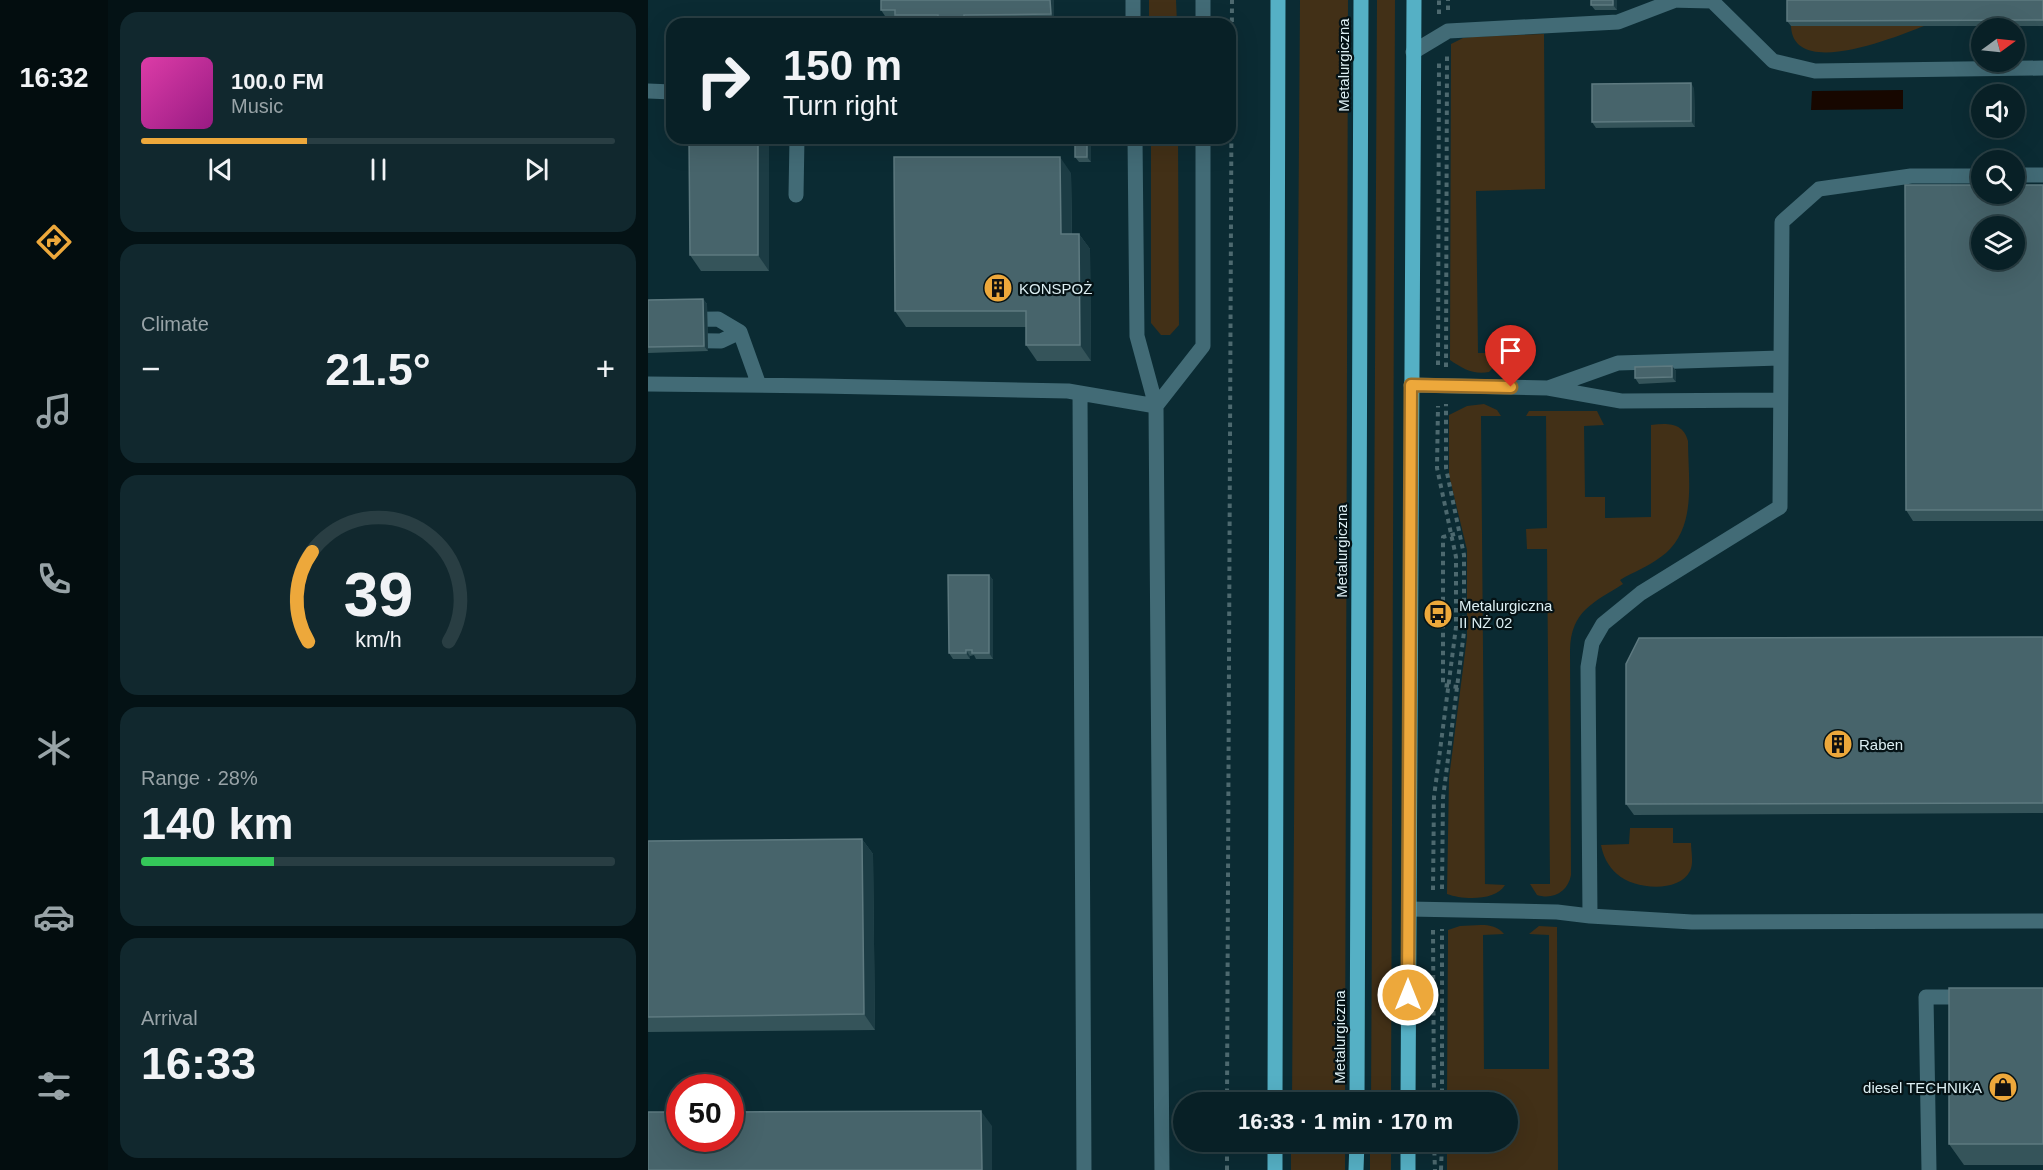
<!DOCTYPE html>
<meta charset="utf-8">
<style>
body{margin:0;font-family:Arial,sans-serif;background:#11282e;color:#f1f3f6;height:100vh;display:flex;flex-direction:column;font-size:22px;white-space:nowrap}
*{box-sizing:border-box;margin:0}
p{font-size:20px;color:#98a3a7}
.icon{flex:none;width:33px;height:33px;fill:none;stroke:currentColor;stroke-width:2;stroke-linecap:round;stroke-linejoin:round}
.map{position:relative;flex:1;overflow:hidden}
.details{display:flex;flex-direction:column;gap:12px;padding:12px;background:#041215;width:540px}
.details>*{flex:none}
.hud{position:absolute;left:18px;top:18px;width:570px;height:126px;border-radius:18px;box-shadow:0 6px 24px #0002,0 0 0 2px #293e43;background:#082026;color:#f1f3f6;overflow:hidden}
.needle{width:39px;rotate:75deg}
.fabs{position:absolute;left:1323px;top:18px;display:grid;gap:12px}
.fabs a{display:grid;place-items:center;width:54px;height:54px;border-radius:50%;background:#082026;box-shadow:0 6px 24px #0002,0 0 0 2px #293e43;font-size:30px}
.speed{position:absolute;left:18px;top:1074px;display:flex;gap:12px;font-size:30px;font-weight:700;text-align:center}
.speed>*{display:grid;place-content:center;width:78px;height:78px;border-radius:50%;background:#082026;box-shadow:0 6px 24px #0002,0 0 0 2px #293e43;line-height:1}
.speed .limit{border:9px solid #d22;background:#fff;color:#111}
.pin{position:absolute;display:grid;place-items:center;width:51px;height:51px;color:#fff;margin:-62px -26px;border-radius:50% 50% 50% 0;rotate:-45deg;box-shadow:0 0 6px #0007}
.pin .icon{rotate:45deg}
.me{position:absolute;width:66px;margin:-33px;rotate:0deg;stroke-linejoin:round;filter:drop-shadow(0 0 4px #0008)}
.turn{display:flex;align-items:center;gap:21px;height:126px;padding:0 18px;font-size:27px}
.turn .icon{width:78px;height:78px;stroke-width:2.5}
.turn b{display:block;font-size:42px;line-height:51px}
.big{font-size:45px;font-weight:600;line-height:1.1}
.details .tile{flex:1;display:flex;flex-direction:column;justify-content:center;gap:9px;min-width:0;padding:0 21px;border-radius:18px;background:#11282e}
.details .dial{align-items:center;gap:0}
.dial svg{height:156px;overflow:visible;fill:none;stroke:#293e43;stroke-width:7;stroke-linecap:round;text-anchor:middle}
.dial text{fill:#f1f3f6;stroke:none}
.song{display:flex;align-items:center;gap:18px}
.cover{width:72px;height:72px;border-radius:9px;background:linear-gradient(135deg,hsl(320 70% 55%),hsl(310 70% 35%))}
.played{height:6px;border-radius:3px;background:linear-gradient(90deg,#eda83b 35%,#293e43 35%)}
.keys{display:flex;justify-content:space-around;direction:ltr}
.heat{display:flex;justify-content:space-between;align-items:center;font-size:33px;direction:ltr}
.charge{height:9px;border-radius:4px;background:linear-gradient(90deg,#34c759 28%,#293e43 0)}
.trip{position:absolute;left:525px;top:1092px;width:345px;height:60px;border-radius:30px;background:#082026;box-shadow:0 6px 24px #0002,0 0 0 2px #293e43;font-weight:600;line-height:60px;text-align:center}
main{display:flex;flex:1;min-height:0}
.tab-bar{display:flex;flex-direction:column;width:108px;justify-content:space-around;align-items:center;background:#030d0f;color:#98a3a7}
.tab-bar .icon{width:42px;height:42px}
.tab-bar .on{color:#eda83b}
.tab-bar b{font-size:27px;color:#f1f3f6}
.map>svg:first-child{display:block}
.green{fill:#423017}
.water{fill:#170700}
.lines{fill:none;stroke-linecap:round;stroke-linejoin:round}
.path{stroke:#4d696f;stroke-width:4;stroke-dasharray:4.5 4.5;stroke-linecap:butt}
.minor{stroke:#426b76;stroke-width:15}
.major{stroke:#55b0c5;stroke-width:15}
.wall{fill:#35545a}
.shaded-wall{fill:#1c3c44}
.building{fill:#47646b;stroke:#5e7a80;stroke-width:1.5;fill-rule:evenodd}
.route-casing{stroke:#9a6d26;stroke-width:15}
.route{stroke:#eda83b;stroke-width:10}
.labels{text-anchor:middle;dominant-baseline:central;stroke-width:4.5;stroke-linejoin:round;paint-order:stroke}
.street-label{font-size:15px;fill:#dceef2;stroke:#051215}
.poi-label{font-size:15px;fill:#dceef2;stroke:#051215;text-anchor:start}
</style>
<main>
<nav class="tab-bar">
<b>16:32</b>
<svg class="icon on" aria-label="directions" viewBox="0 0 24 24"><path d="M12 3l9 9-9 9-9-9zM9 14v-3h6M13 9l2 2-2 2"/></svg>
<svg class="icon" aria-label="music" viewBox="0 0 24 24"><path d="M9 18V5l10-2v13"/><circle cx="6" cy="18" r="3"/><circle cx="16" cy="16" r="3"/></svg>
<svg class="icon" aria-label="phone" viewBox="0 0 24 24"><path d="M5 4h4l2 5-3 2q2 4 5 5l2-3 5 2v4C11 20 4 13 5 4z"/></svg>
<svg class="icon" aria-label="climate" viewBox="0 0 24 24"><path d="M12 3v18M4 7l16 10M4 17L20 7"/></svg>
<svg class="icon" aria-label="car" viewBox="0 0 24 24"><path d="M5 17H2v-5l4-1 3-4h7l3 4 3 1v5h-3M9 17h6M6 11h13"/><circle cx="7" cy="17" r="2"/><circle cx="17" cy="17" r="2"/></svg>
<svg class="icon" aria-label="filters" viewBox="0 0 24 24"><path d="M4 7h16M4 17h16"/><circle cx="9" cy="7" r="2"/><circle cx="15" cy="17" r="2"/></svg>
</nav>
<section class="details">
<div class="tile">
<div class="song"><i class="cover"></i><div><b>100.0 FM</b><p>Music</p></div></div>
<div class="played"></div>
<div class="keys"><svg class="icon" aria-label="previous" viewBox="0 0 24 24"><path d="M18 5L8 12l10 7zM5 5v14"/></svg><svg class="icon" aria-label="pause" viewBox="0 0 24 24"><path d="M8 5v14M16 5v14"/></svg><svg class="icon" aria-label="next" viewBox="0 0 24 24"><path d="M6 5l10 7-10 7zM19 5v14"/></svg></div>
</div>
<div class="tile"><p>Climate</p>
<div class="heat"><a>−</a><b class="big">21.5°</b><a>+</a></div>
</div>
<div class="tile dial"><svg viewBox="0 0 100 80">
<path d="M14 69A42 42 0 1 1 86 69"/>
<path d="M14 69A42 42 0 0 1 16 23" stroke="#eda83b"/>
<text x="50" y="56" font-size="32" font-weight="700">39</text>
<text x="50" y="72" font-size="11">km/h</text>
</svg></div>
<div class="tile"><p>Range · 28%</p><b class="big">140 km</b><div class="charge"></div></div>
<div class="tile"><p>Arrival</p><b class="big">16:33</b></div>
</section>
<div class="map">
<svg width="1395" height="1170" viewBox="0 0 1395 1170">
<rect width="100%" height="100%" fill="#0b2b33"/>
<path class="green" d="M501,0H528L529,24H501Z
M652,0H700L697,1102H644Z
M729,0H747L743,1102H723Z
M1143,26H1276C1250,36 1145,80 1143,26Z
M896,34L897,189L828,191L830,353H853V359L841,372C826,375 815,369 802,360L803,44L815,38L824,37Z
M503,138H530L531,325L522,335H513L503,323Z
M836,404L849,410L853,416H833L837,884L857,885C848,901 815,900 799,894L801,778L819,637V550L801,475V415L819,406Z
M881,411H949L956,425L936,426L937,497H957V518L1003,517V425C1019,423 1035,422 1040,441C1040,479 1049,525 1018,553C1006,563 991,570 977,577L972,580L975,584C945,603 923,611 922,650L923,875C920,892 905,900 889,895L882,884H902L899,549H879L878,529L899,528L898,416H878Z
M982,828H1025V843H1043C1043,851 1046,863 1042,871C1030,894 985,889 969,874C960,866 955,856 953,845L981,844Z
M812,926C827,926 846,921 856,934L835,935L836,1069H901V935L881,934L891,926L909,927L910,1170H799V1142H860V1102H799L800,930Z
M643,1142H697V1170H643Z
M722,1142H743V1170H722Z"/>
<path class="water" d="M1255,90V109L1163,110L1164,91Z"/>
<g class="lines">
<path class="path" d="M800,10V0
M791,14V0
M790,365L791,61
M798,367L799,56
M810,687L795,685V537L811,533
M794,889L795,798L816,632V555L798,468V404
M785,890L786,797L808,627V557L789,468L790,406
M785,930L786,1102
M579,1102L584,0
M794,1102V929
M786,1142L787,1170
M579,1170V1142
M793,1170L794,1142"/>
<path class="minor" d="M485,0V24
M1020,0L1064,1L1125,61L1167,71L1395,68
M555,24V0
M765,52L800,31L970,22L1025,1
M0,91L24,92
M487,138L489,336L508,406L514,1170
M1366,175H1395
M1334,176H1263L1171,189L1134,222L1132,507L993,593L955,624L944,643L940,667L942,916L1044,922L1395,921
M148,195L149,138
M0,320L70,319L92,332L111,385
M0,340L73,341L92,332
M0,384L173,386L420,391L508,406
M763,385L900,388L973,401L1131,400
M900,388L970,363L1132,358
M432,393L436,1170
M508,406L555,346V138
M761,909L909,912L942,916
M1281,1170L1278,997H1321"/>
<path class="major" d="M627,1102L630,0
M709,1102L713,0
M760,1102L766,0
M627,1170V1142
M708,1170L709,1142
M760,1170V1142"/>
</g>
<path class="wall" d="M233,0H406V20L251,21L247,16H237L233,10Z
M969,0V10H947L943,5Z
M1395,0V26H1143L1139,21Z
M1046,88L1047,127L948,128L944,122Z
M41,138H121V271H53L42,255Z
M427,138H443V162H431L427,157Z
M423,173L424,234H431L442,249L443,361H389L378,345V327H258L247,311Z
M1395,185V521H1265L1258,510Z
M55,299L59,304L60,351L0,353V300Z
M1024,366L1028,371V382L991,384L987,378Z
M341,575L345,580V659H328L326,655L322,656V659H305L301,653Z
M1395,637V813L986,815L978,804Z
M214,839L225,854L227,1030L0,1032V841Z
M1395,988V1165H1316L1301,1144Z"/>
<path class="shaded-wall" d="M402,0H406V20L403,14Z
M965,0H969V10L965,5Z
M316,15L319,20V24H316Z
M1043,83L1046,88L1047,127L1043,121Z
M110,138H121V271L110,255Z
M439,138H443V162L439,157Z
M412,157L423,173L424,249L413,234Z
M431,234L442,249L443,361L432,345Z
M55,299L59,304L60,351L56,346Z
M1024,366L1028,371V382L1024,377Z
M341,575L345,580V659L341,653Z
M318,650L322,656V659L318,653Z
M214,839L225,854L227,1030L216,1014Z
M333,1111L344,1126V1170H334Z"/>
<path class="building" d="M233,0H402L403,14L316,15V24H290V15H247V10H233Z
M943,0H965V5H943Z
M1139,0H1395V20L1139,21Z
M1043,83V121L944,122V84Z
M41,138H110V255H42Z
M427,138H439V157H427Z
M246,157H412L413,234H431L432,345H378V311H247Z
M1257,185H1334V194H1366V185H1395V510H1258ZM1334,226H1366V260H1334Z
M55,299L56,346L0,347V300Z
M1024,366V377L987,378V367Z
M300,575H341V653H324V650H318V653H301Z
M1395,637V803L978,804V664L991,638Z
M214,839L216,1014L0,1017V841Z
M1301,988H1395V1144H1301Z
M333,1111L334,1170H0V1112H32V1138H82V1112Z"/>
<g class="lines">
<g class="route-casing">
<path id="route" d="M760,995L763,385L863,387"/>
</g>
<use href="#route" class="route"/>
</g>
<defs>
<g id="building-disc" transform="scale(1.5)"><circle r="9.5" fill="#eda83b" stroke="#051215"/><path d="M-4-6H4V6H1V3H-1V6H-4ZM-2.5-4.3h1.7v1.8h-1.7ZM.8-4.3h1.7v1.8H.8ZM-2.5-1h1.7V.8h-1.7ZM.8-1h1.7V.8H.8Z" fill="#111"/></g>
<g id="bus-disc" transform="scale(1.5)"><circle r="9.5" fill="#eda83b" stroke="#051215"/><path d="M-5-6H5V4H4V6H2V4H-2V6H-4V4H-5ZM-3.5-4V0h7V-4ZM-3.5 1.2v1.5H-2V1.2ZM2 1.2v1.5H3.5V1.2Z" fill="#111"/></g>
<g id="shop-disc" transform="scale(1.5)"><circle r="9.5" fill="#eda83b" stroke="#051215"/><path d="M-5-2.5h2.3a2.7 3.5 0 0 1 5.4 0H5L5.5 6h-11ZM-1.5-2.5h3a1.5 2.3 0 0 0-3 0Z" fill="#111"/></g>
</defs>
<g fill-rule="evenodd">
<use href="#building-disc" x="350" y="288"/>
<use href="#bus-disc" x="790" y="614"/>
<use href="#building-disc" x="1190" y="744"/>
<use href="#shop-disc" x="1355" y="1087"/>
</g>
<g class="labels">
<g class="street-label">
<text transform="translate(695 65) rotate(-90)">Metalurgiczna</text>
<text transform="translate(693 551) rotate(-90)">Metalurgiczna</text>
<text transform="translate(691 1037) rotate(-90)">Metalurgiczna</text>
</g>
<g class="poi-label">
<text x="371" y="288">KONSPOŻ</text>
<text x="811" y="605">Metalurgiczna<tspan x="811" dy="17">II NŻ 02</tspan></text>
<text x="1211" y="744">Raben</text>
<text x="1334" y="1087" text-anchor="end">diesel TECHNIKA</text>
</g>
</g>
</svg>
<div class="fabs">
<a><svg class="needle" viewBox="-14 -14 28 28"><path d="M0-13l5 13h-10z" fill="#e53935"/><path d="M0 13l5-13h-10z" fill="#98a3a7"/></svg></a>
<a><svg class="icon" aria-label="sound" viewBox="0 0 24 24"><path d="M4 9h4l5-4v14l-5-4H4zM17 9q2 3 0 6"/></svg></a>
<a><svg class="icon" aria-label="search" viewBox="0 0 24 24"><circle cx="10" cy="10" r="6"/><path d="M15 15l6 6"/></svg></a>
<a><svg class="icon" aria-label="layers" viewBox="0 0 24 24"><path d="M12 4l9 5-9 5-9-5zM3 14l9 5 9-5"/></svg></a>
</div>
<div class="speed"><div class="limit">50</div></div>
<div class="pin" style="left:863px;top:387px;background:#d93025"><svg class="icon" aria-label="arrive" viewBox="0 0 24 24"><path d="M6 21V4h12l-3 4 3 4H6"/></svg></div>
<svg class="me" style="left:760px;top:995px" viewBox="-20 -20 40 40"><circle r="17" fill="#eda83b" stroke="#fff" stroke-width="3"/><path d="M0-11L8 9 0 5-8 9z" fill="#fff"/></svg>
<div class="trip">16:33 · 1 min · 170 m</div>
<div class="hud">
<div class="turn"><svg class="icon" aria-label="right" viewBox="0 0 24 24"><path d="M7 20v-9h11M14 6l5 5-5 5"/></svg><div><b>150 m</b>Turn right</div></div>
</div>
</div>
</main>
